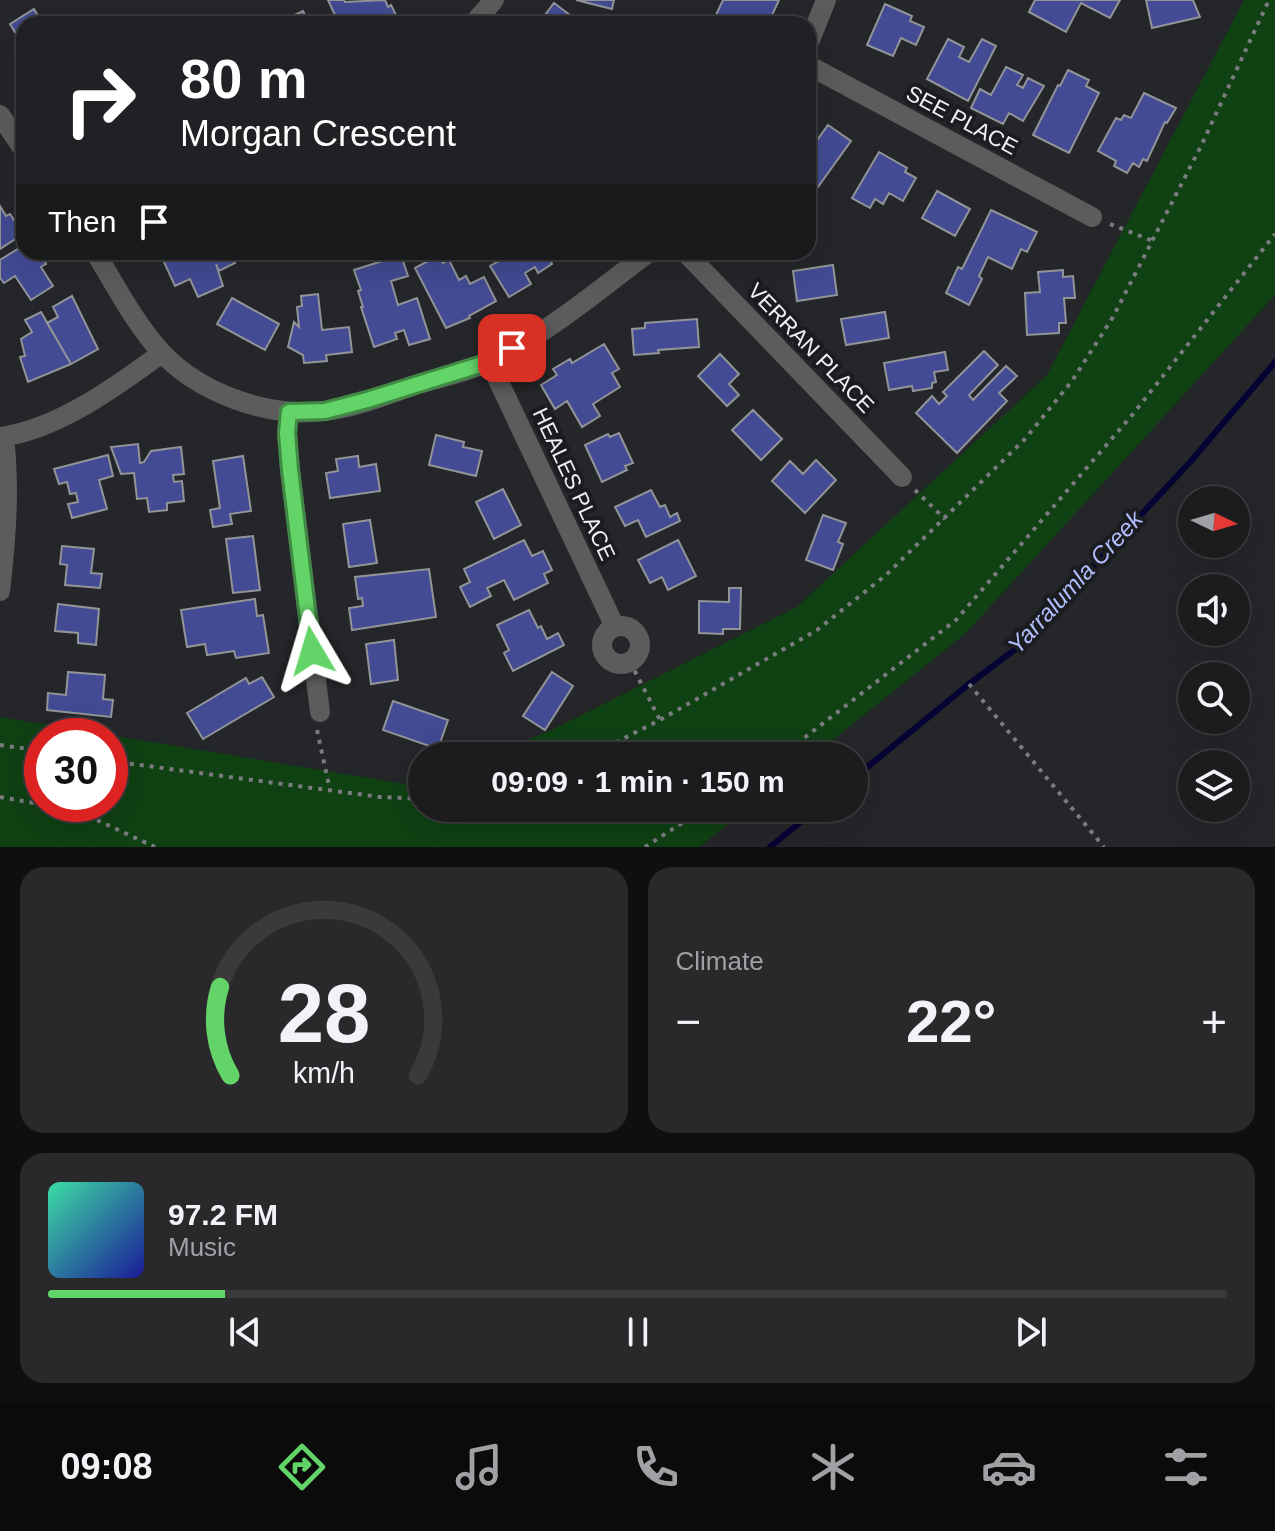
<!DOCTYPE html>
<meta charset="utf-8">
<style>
body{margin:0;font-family:Helvetica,sans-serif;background:#29292c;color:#f1f3f6;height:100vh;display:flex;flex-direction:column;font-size:30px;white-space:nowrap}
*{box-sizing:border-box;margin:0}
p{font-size:26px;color:#a0a1a4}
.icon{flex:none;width:44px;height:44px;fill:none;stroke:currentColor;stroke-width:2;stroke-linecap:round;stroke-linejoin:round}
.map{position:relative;height:847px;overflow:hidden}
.side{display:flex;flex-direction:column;gap:20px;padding:20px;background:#0f0f11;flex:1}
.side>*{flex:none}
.top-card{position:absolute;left:16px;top:16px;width:800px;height:244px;border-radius:24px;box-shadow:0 8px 32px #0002,0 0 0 2px #3a3a3d;background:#202124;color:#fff;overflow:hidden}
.needle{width:52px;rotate:95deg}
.controls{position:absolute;left:1178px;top:486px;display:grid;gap:16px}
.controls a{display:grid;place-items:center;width:72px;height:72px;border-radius:50%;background:#1c1c1f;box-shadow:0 8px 32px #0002,0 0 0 2px #3a3a3d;font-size:40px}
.speed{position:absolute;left:24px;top:718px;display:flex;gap:16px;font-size:40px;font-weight:700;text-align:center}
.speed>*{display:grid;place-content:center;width:104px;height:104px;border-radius:50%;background:#1c1c1f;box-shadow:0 8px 32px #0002,0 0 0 2px #3a3a3d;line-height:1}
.speed .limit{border:12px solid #d22;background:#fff;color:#111}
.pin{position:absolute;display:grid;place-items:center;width:68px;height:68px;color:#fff;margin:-34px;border-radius:16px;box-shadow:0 4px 12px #0006}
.me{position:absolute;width:88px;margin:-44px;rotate:353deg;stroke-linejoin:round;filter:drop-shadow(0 0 6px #0008)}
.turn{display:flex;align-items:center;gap:28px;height:168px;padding:0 32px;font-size:36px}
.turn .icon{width:104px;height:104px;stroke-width:2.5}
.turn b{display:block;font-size:56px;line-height:68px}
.then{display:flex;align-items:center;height:76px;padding:0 32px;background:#0003;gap:16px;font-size:30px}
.big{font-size:60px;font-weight:800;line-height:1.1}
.side .tile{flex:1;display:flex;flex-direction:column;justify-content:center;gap:12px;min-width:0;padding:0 28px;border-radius:24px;background:#29292c}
.side .dial{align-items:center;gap:0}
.dial svg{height:208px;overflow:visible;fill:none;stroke:#3a3a3d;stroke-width:7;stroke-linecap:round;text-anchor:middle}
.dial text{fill:#f1f3f6;stroke:none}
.song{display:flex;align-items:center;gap:24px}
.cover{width:96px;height:96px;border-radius:12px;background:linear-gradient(135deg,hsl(160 70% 55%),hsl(240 70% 35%))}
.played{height:8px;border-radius:4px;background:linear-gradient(90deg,#63d468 15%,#3a3a3d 15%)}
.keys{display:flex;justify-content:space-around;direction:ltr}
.heat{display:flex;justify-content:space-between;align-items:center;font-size:44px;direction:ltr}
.side .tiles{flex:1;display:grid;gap:20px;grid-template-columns:1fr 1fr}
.tile:last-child{grid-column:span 2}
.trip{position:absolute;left:408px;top:742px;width:460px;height:80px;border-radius:40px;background:#1c1c1f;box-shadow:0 8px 32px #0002,0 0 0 2px #3a3a3d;font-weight:800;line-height:80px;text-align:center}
.menu{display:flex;height:128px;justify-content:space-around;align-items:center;background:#0b0b0c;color:#a0a1a4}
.menu .icon{width:56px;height:56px}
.menu .active{color:#63d468}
.menu b{font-size:36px;color:#f1f3f6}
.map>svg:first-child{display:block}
.green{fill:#0f4113;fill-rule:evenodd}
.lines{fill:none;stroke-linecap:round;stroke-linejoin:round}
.stream{stroke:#070234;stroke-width:6}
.building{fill:#424b93;stroke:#929498;stroke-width:2}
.path{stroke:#7b7c7f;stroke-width:4;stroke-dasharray:4 6;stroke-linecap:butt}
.minor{stroke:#5b5c5b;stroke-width:20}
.route-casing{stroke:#408a44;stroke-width:20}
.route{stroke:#63d468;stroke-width:14}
.labels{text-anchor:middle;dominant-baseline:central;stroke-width:8;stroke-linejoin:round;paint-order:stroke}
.street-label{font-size:22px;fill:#f0f1f3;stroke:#1b1c20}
.water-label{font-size:24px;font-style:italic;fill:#b0bdfb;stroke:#1b1c20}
</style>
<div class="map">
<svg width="1275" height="847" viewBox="0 0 1275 847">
<rect width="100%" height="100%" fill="#252629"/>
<path class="green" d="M1244,0H1275V295L966,633L813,756H486L552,730L797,607L1047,375Z
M0,717L411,785L422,781V808H748L699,847H0ZM42,736H110V804H42Z"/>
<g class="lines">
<path class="stream" d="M854,778L969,684L1017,648L1191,461L1275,362
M770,847L818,808"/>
</g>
<path class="building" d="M328,0H344L345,2L385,0L388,7L391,5L398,19L394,21L395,24H339Z
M576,0H614L612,9Z
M723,0H779L768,24H729L715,17Z
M1035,0H1120L1110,18L1081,3L1066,32L1029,12Z
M1146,0H1193L1200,17L1152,28Z
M554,3L582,24H548L542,19Z
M885,4L912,16L910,21L924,27L916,45L901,38L893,56L867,45Z
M34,9L43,24H24V47L10,24Z
M303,11L309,24H275Z
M948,39L964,47L959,57L969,62L982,39L996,46L968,101L927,79Z
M1006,67L1023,75L1017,85L1023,88L1028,78L1044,86L1023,121L1009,113L1003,124L971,108L980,89L991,95Z
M1068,70L1089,80L1086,86L1099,93L1069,153L1033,135L1058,85L1060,86Z
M1144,93L1176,108L1167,123L1165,122L1147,161L1143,159L1139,167L1133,163L1127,173L1114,166L1116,161L1098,151L1116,118L1121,120L1124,115L1131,118Z
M828,125L851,141L815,191L808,186V153Z
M879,152L907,168L905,172L916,178L903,201L889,193L883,204L875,199L870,208L852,198Z
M937,191L970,209L955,236L922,218Z
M0,206L6,216L10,214L23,234L0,249Z
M991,210L1037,232L1027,252L1021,249L1012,269L988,257L979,276L982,279L969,305L946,293L958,267L962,269Z
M24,245V252L33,254L39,252L46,264L41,267L53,286L31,300L15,276L4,283L0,278V260Z
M175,252H230L235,263L219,271L216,264L223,286L198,297L190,279L175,286L164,262L177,257Z
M514,252H545L552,264L538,273L535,267L525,273L531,284L509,297L490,266Z
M753,252H783L782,260L752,259Z
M401,255L408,276L391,281L398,305L417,298L430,339L409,345L404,330L395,333L397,339L374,347L361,307H363L358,291L361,290L354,270Z
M439,255L443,263L449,260L459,280L466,276L470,284L484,277L496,301L469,316L470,318L446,328L415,268Z
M833,265L837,295L797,301L793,271Z
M1063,270V277L1073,276L1075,298H1064L1066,323H1059V333L1027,335L1025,293L1040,292L1038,272Z
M318,294L322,330L349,327L352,352L326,355L327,361L304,363L303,355L288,347L294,322L299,327L297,307L302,306L301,296Z
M72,296L98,349L71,364L47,323L58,317L53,307Z
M232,298L279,324L265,350L217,324Z
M41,312L71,364L28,382L20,357L25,356L21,339L32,332L25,320Z
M885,312L889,338L846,345L841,319Z
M697,319L699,347L658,350L659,353L634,355L632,329L645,328V323Z
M604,344L619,369L612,373L620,387L593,404L600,416L582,427L567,401L555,409L541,385L557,375L553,369L570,359L572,363Z
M984,351L998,365L969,395L973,400L1006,366L1017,376L999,393L1007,401L957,453L916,413L932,396L939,404L947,396L943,392Z
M945,352L948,370L934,372L936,382L932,383V388L913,391L912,386L889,390L884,363Z
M720,354L739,374L729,384L739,395L727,406L698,376Z
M753,410L782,439L761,460L732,430Z
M619,433L633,463L625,466L627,470L602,482L585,445L608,434L610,437Z
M436,435L464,442L463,447L482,451L476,476L429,465Z
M138,444L140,463L144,462L151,451L181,447L184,474L173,475L174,482L182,481L184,501L167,503V510L149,512L147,498L137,499L134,473L121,474L111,447Z
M108,455L113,476L99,480L107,509L72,518L68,504L78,502L76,493L70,494L67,482L59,484L54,469Z
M243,456L251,511L230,514L232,524L213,527L210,510L220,508L213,461Z
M358,456L359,467L376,464L380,491L330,498L326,473L338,471L336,459Z
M816,460L836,480L805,513L772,481L790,461L803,474Z
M503,489L521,525L494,539L476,502Z
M651,490L660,507L665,505L670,517L677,513L680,521L646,537L638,520L625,526L615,507Z
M823,515L846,523L838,542L843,544L833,570L806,560Z
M370,520L377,563L349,567L343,524Z
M253,536L260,590L233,593L226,539Z
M524,540L532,556L543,551L552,570L544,574L548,583L514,600L504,580L487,588L491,596L470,607L460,587L470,582L464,569Z
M678,540L696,576L668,590L662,577L650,583L638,560Z
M62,546L94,549L91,573L102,574L100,588L65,585L67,565L60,564Z
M429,569L436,617L352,630L349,608L363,606L362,598L358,599L355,577Z
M729,588H741L740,629H723V634L699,633V601L729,602Z
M255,599L257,616L263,615L269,653L236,658L234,651L207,655L205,644L187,647L181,610Z
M58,604L99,609L96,645L78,643V633L55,631Z
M529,610L538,628L541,626L547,639L558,633L564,645L513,671L504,653L509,650L497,625Z
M394,640L398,680L371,684L366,644Z
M68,672L105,675L103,699L113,700L111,717L47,710L48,693L66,695Z
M552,672L573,686L545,730L523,716Z
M262,677L274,697L203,739L187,713L246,678L249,684Z
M393,701L448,720L438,749L383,730Z"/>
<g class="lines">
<path class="path" d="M1110,224L1153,241
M915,490L945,519
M630,662L660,720
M969,684L1104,847
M317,730L330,790
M0,745L42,751
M589,756L660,720L817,630L886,575L1025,439L1072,381L1113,317L1201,146L1269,0
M781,756L956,620L1133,414L1275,234
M110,761L380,797L422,799
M0,797L61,808L99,821L155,847
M645,847L705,808"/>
<path class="minor" d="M473,24L494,0
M808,45L826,0
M808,65L1092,217
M0,115L24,150
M95,252C116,286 135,324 162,353C201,394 269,418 324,411C356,408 388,394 418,384C442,377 471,371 493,360C549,332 599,290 649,252
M685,252L902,477
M492,361L498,380L615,627
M289,412L287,433L290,470L320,712
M0,437C57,430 117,386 162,353
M0,591C6,539 10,489 4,437
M602 645a19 19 0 1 1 38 0a19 19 0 1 1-38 0Z"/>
</g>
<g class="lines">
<g class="route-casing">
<path id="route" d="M312,651L290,470L287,433L289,412L325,411L367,400L492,361L512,348"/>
</g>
<use href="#route" class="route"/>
</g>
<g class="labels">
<g class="street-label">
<text transform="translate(962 120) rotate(28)">SEE PLACE</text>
<text transform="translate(811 348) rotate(46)">VERRAN PLACE</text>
<text transform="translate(574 484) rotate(65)">HEALES PLACE</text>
</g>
<g class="water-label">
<text transform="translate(1075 582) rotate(-47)">Yarralumla Creek</text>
</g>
</g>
</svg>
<div class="controls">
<a><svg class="needle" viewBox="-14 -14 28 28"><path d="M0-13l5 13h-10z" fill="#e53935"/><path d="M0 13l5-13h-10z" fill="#a0a1a4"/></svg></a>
<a><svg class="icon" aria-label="sound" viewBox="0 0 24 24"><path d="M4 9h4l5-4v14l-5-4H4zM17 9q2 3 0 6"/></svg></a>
<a><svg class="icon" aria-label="search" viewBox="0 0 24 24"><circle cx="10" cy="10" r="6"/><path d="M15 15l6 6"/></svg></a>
<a><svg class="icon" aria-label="layers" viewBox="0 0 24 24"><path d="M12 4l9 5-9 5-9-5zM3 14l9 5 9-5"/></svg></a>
</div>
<div class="speed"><div class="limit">30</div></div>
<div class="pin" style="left:512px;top:348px;background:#d93025"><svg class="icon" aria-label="arrive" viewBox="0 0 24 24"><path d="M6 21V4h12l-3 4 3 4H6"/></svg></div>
<svg class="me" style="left:312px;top:651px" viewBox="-20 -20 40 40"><path d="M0-17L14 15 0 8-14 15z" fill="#63d468" stroke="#fff" stroke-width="4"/></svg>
<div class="trip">09:09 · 1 min · 150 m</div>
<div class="top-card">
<div class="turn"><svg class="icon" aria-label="right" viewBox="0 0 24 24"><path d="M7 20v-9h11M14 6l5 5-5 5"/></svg><div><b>80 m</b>Morgan Crescent</div></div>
<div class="then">Then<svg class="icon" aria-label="arrive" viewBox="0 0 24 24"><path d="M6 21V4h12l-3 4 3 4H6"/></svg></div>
</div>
</div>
<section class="side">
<div class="tiles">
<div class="tile dial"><svg viewBox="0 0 100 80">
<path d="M14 69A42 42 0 1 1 86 69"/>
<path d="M14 69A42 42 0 0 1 10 35" stroke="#63d468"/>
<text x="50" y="56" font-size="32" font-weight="700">28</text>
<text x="50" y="72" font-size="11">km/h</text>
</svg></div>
<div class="tile"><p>Climate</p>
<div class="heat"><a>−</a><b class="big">22°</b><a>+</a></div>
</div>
<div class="tile">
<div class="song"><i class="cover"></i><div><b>97.2 FM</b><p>Music</p></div></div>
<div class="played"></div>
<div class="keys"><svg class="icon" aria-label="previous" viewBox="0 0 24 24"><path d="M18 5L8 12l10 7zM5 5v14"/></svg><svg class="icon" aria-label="pause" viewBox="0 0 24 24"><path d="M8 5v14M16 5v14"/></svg><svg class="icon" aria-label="next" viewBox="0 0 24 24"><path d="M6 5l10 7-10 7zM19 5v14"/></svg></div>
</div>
</div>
</section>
<nav class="menu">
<b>09:08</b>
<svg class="icon active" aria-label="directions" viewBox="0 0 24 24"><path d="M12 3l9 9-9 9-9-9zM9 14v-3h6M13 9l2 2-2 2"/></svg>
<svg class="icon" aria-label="music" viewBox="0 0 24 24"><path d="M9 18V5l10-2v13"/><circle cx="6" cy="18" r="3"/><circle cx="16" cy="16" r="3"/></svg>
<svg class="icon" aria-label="phone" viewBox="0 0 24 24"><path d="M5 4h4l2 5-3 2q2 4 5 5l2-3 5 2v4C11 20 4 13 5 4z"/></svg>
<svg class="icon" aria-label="climate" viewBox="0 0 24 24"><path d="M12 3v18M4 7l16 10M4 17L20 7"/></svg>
<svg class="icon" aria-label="car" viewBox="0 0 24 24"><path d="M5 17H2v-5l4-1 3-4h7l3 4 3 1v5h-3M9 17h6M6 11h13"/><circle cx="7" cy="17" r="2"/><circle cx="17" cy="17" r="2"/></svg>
<svg class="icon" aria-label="filters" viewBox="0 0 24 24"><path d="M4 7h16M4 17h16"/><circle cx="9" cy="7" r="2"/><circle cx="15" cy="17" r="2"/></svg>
</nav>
